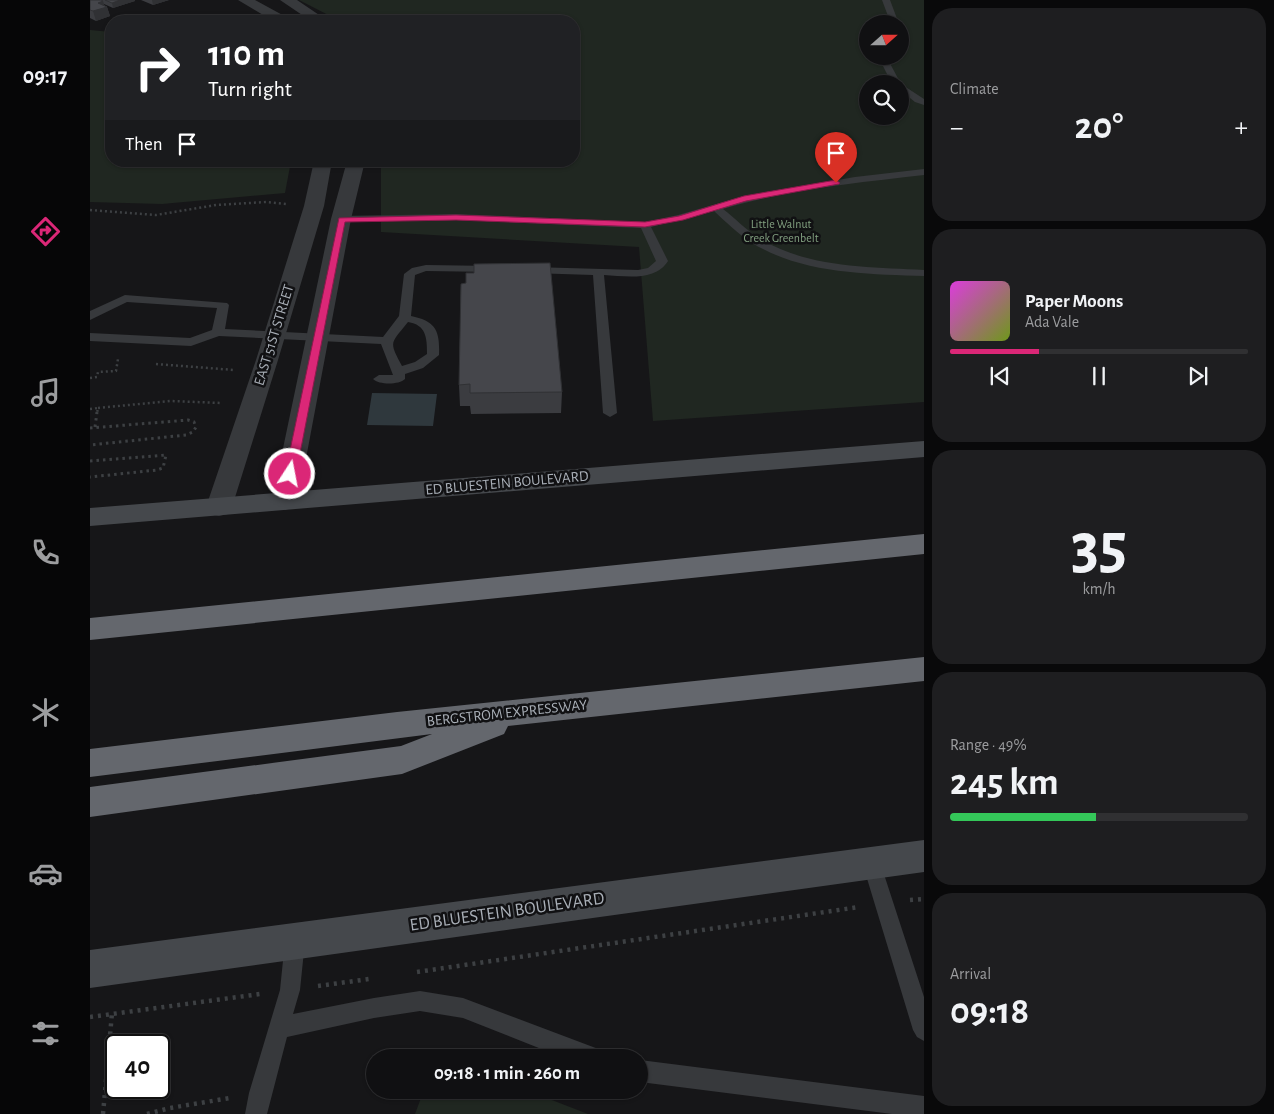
<!DOCTYPE html>
<meta charset="utf-8">
<style>
body{margin:0;font-family:"Alegreya Sans",sans-serif;background:#1e1e20;color:#f1f3f6;height:100vh;display:flex;flex-direction:column;font-size:19px;white-space:nowrap}
*{box-sizing:border-box;margin:0}
p{font-size:16px;color:#9c9d9f}
.icon{flex:none;width:28px;height:28px;fill:none;stroke:currentColor;stroke-width:2;stroke-linecap:round;stroke-linejoin:round}
.map{position:relative;flex:1;overflow:hidden}
.sheet{display:flex;flex-direction:column;gap:8px;padding:8px;background:#09090a;width:350px}
.sheet>*{flex:none}
.hud{position:absolute;left:15px;top:15px;width:475px;height:152px;border-radius:20px;box-shadow:0 1px 4px #0004,0 0 0 1px #303032;background:#202124;color:#fff;overflow:hidden}
.needle{width:32px;rotate:69deg}
.tools{position:absolute;left:769px;top:15px;display:grid;gap:10px}
.tools a{display:grid;place-items:center;width:50px;height:50px;border-radius:50%;background:#101012;box-shadow:0 1px 4px #0004,0 0 0 1px #303032;font-size:25px}
.speed{position:absolute;left:15px;top:1034px;display:flex;gap:10px;font-size:25px;font-weight:700;text-align:center}
.speed>*{display:grid;place-content:center;width:65px;height:65px;border-radius:50%;background:#101012;box-shadow:0 1px 4px #0004,0 0 0 1px #303032;line-height:1}
.speed .limit{border:2px solid #111;border-radius:8px;background:#fff;color:#111}
.pin{position:absolute;display:grid;place-items:center;width:42px;height:42px;color:#fff;margin:-51px -21px;border-radius:50% 50% 50% 0;rotate:-45deg;box-shadow:0 0 5px #0007}
.pin .icon{rotate:45deg}
.me{position:absolute;width:55px;margin:-28px;rotate:11deg;stroke-linejoin:round;filter:drop-shadow(0 0 4px #0008)}
.turn{display:flex;align-items:center;gap:18px;height:105px;padding:0 20px;font-size:22px}
.turn .icon{width:65px;height:65px;stroke-width:2.5}
.turn b{display:block;font-size:35px;line-height:42px}
.then{display:flex;align-items:center;height:48px;padding:0 20px;background:#0003;gap:10px;font-size:19px}
.big{font-size:38px;font-weight:700;line-height:1.1}
.sheet .card{flex:1;display:flex;flex-direction:column;justify-content:center;gap:8px;min-width:0;padding:0 18px;border-radius:20px;background:#1e1e20}
.sheet .dial{align-items:center;gap:0}
.dial b{font-size:65px;line-height:1}
.song{display:flex;align-items:center;gap:15px}
.cover{width:60px;height:60px;border-radius:8px;background:linear-gradient(135deg,hsl(300 70% 55%),hsl(80 70% 35%))}
.played{height:5px;border-radius:2px;background:linear-gradient(90deg,#db2777 30%,#303032 30%)}
.keys{display:flex;justify-content:space-around;direction:ltr}
.heat{display:flex;justify-content:space-between;align-items:center;font-size:28px;direction:ltr}
.charge{height:8px;border-radius:4px;background:linear-gradient(90deg,#34c759 49%,#303032 0)}
.trip{position:absolute;left:276px;top:1049px;width:282px;height:50px;border-radius:25px;background:#101012;box-shadow:0 1px 4px #0004,0 0 0 1px #303032;font-weight:700;line-height:50px;text-align:center}
main{display:flex;flex:1;min-height:0}
.menu{display:flex;flex-direction:column;width:90px;justify-content:space-around;align-items:center;background:#060607;color:#9c9d9f}
.menu .icon{width:35px;height:35px}
.menu .on{color:#db2777}
.menu b{font-size:22px;color:#f1f3f6}
.map>svg:first-child{display:block}
.green{fill:#202721;fill-rule:evenodd}
.water{fill:#2f383d}
.lines{fill:none;stroke-linecap:round;stroke-linejoin:round}
.path-far2{stroke:#3d4043;stroke-width:2.5;stroke-dasharray:2 3;stroke-linecap:butt}
.path-far1{stroke:#3d4043;stroke-width:3;stroke-dasharray:2.5 4;stroke-linecap:butt}
.path{stroke:#3d4043;stroke-width:4.5;stroke-dasharray:3 5;stroke-linecap:butt}
.service{fill:#37393c;fill-rule:evenodd}
.tertiary{fill:#37393c;fill-rule:evenodd}
.secondary{fill:#45484c;fill-rule:evenodd}
.motorway{fill:#64676d;fill-rule:evenodd}
.wall{fill:#3b3c40}
.shaded-wall{fill:#303134}
.building{fill:#45464b;stroke:#303134}
.route{fill:#db2777;stroke:#8e194d}
.labels{text-anchor:middle;dominant-baseline:central;stroke-width:5;stroke-linejoin:round;paint-order:stroke}
.far-park-label{font-size:12px;fill:#83a181;stroke:#111113}
.street-label{font-size:15px;fill:#a9afb7;stroke:#111113}
.near-street-label{font-size:18px;fill:#a9afb7;stroke:#111113}
</style>
<main>
<nav class="menu">
<b>09:17</b>
<svg class="icon on" aria-label="directions" viewBox="0 0 24 24"><path d="M12 3l9 9-9 9-9-9zM9 14v-3h6M13 9l2 2-2 2"/></svg>
<svg class="icon" aria-label="music" viewBox="0 0 24 24"><path d="M9 18V5l10-2v13"/><circle cx="6" cy="18" r="3"/><circle cx="16" cy="16" r="3"/></svg>
<svg class="icon" aria-label="phone" viewBox="0 0 24 24"><path d="M5 4h4l2 5-3 2q2 4 5 5l2-3 5 2v4C11 20 4 13 5 4z"/></svg>
<svg class="icon" aria-label="climate" viewBox="0 0 24 24"><path d="M12 3v18M4 7l16 10M4 17L20 7"/></svg>
<svg class="icon" aria-label="car" viewBox="0 0 24 24"><path d="M5 17H2v-5l4-1 3-4h7l3 4 3 1v5h-3M9 17h6M6 11h13"/><circle cx="7" cy="17" r="2"/><circle cx="17" cy="17" r="2"/></svg>
<svg class="icon" aria-label="filters" viewBox="0 0 24 24"><path d="M4 7h16M4 17h16"/><circle cx="9" cy="7" r="2"/><circle cx="15" cy="17" r="2"/></svg>
</nav>
<div class="map">
<svg width="834" height="1114" viewBox="0 0 834 1114">
<rect width="100%" height="100%" fill="#161618"/>
<path class="green" d="M209,0H834V402L563,421L549,247L291,232V161H484V21H250ZM778,24H810V56H778ZM778,84H810V116H778Z
M0,30L21,32V161H201L195,193L72,204L0,202Z
M334,1090H436L498,1114H325Z"/>
<path class="water" d="M282,393L347,394L343,426L277,425Z"/>
<g class="lines">
<path class="path-far2" d="M0,210L66,215L126,205L176,202L196,204
M66,364L144,370
M0,378L7,377L8,372L26,371L28,359
M8,408L80,401L132,403
M0,409L8,408L7,413"/>
<path class="path-far1" d="M5,427L7,412
M0,428L98,420L104,422L106,427L103,432L96,435L0,445
M0,461L76,455L73,468L67,470L0,477"/>
<path class="path" d="M820,900L834,899
M327,972L769,907
M228,986L279,979
M0,1017L170,994
M13,1114L22,1013
M57,1114L80,1108L140,1098"/>
<path class="service" d="M792,0H800L809,24H801Z
M788,56H796L811,84L834,99V105L825,102L810,90V84H802Z
M834,169V175C767,183 698,189 633,209C645,218 656,230 669,238C717,268 779,267 834,270V276C777,274 713,274 662,243C648,234 636,222 624,211L561,227L578,261C565,282 535,276 514,275L527,413L520,417L513,413L503,275L441,273L435,270L441,267L548,270L558,268L566,261L551,228L366,220L251,222L246,219L251,216L366,214L555,222L588,215L654,196L765,177Z
M336,265L403,266L409,269L403,272L336,271L325,275L321,316C346,321 350,331 349,355L333,368L315,374V379C309,385 289,385 283,379L289,375H303L291,344L129,336L101,346L0,341V333L100,338L122,330L127,308L37,302L0,320V311L35,295L137,303L139,305L135,329L293,337L309,316L314,274L322,268ZM318,322C336,325 337,337 337,354L325,362L312,366C298,340 301,344 318,322Z
M781,853L788,856L790,862L834,997V1041L827,1037L823,1030L772,862L774,856Z
M205,931L212,934L215,941L210,990L203,1014L284,998L330,991L373,998L511,1050L514,1058H474L373,1018L330,1011L284,1018L197,1037L177,1114H155L159,1093L190,990L195,941L198,934Z
M550,1060L834,1096V1114H802L550,1082Z"/>
<path class="tertiary" d="M148,0H165L198,18L200,21H183Z
M190,0H207L238,21H221Z
M224,161H242L234,206L188,360L142,507L138,514L129,516L120,514L116,507L166,360L214,206Z
M257,161H275L261,219L208,501L204,507L195,510L186,507L182,501L241,219Z"/>
<path class="secondary" d="M834,441V457L0,526V508Z
M834,840V872L0,988V950Z"/>
<path class="motorway" d="M834,534V554L0,640V618Z
M834,657V681L418,726L414,734L312,774L0,817V787L311,746L342,734L0,777V749L307,712Z"/>
</g>
<path class="wall" d="M0,0H45V1L23,8L14,4V5L17,7L20,16L6,21L0,18Z
M51,0H79L63,5Z
M371,284L472,392L471,413L381,414L380,406H370L369,385Z"/>
<path class="shaded-wall" d="M30,0H45V1L23,8L22,3Z
M62,0H79L63,5Z
M13,1L15,7H17L20,16L6,21L3,11L8,3Z"/>
<path class="building" d="M0,0H11L13,1L8,3L17,7L3,11L0,10Z
M15,0H30L22,3Z
M460,263L472,392L380,393V384L369,385L371,284L376,283V273H384V264Z"/>
<path class="route" d="M746,180L750,183L749,184L656,201L593,220L555,227L366,220L255,222L206,474L200,478L195,474L249,218L366,215L555,222L589,216L654,196Z"/>
<g class="labels">
<g class="far-park-label">
<text x="691" y="224">Little Walnut<tspan x="691" dy="14">Creek Greenbelt</tspan></text>
</g>
<g class="street-label">
<text transform="translate(184 335) rotate(-73)">EAST 51ST STREET</text>
<text transform="translate(417 483) rotate(-5)">ED BLUESTEIN BOULEVARD</text>
<text transform="translate(417 713) rotate(-6)">BERGSTROM EXPRESSWAY</text>
</g>
<g class="near-street-label">
<text transform="translate(417 912) rotate(-8)">ED BLUESTEIN BOULEVARD</text>
</g>
</g>
</svg>
<div class="tools">
<a><svg class="needle" viewBox="-14 -14 28 28"><path d="M0-13l5 13h-10z" fill="#e53935"/><path d="M0 13l5-13h-10z" fill="#9c9d9f"/></svg></a>
<a><svg class="icon" aria-label="search" viewBox="0 0 24 24"><circle cx="10" cy="10" r="6"/><path d="M15 15l6 6"/></svg></a>
</div>
<div class="speed"><div class="limit">40</div></div>
<div class="pin" style="left:746px;top:183px;background:#d93025"><svg class="icon" aria-label="arrive" viewBox="0 0 24 24"><path d="M6 21V4h12l-3 4 3 4H6"/></svg></div>
<svg class="me" style="left:200px;top:474px" viewBox="-20 -20 40 40"><circle r="17" fill="#db2777" stroke="#fff" stroke-width="3"/><path d="M0-11L8 9 0 5-8 9z" fill="#fff"/></svg>
<div class="trip">09:18 · 1 min · 260 m</div>
<div class="hud">
<div class="turn"><svg class="icon" aria-label="right" viewBox="0 0 24 24"><path d="M7 20v-9h11M14 6l5 5-5 5"/></svg><div><b>110 m</b>Turn right</div></div>
<div class="then">Then<svg class="icon" aria-label="arrive" viewBox="0 0 24 24"><path d="M6 21V4h12l-3 4 3 4H6"/></svg></div>
</div>
</div>
<section class="sheet">
<div class="card"><p>Climate</p>
<div class="heat"><a>−</a><b class="big">20°</b><a>+</a></div>
</div>
<div class="card">
<div class="song"><i class="cover"></i><div><b>Paper Moons</b><p>Ada Vale</p></div></div>
<div class="played"></div>
<div class="keys"><svg class="icon" aria-label="previous" viewBox="0 0 24 24"><path d="M18 5L8 12l10 7zM5 5v14"/></svg><svg class="icon" aria-label="pause" viewBox="0 0 24 24"><path d="M8 5v14M16 5v14"/></svg><svg class="icon" aria-label="next" viewBox="0 0 24 24"><path d="M6 5l10 7-10 7zM19 5v14"/></svg></div>
</div>
<div class="card dial"><b>35</b><p>km/h</p></div>
<div class="card"><p>Range · 49%</p><b class="big">245 km</b><div class="charge"></div></div>
<div class="card"><p>Arrival</p><b class="big">09:18</b></div>
</section>
</main>
